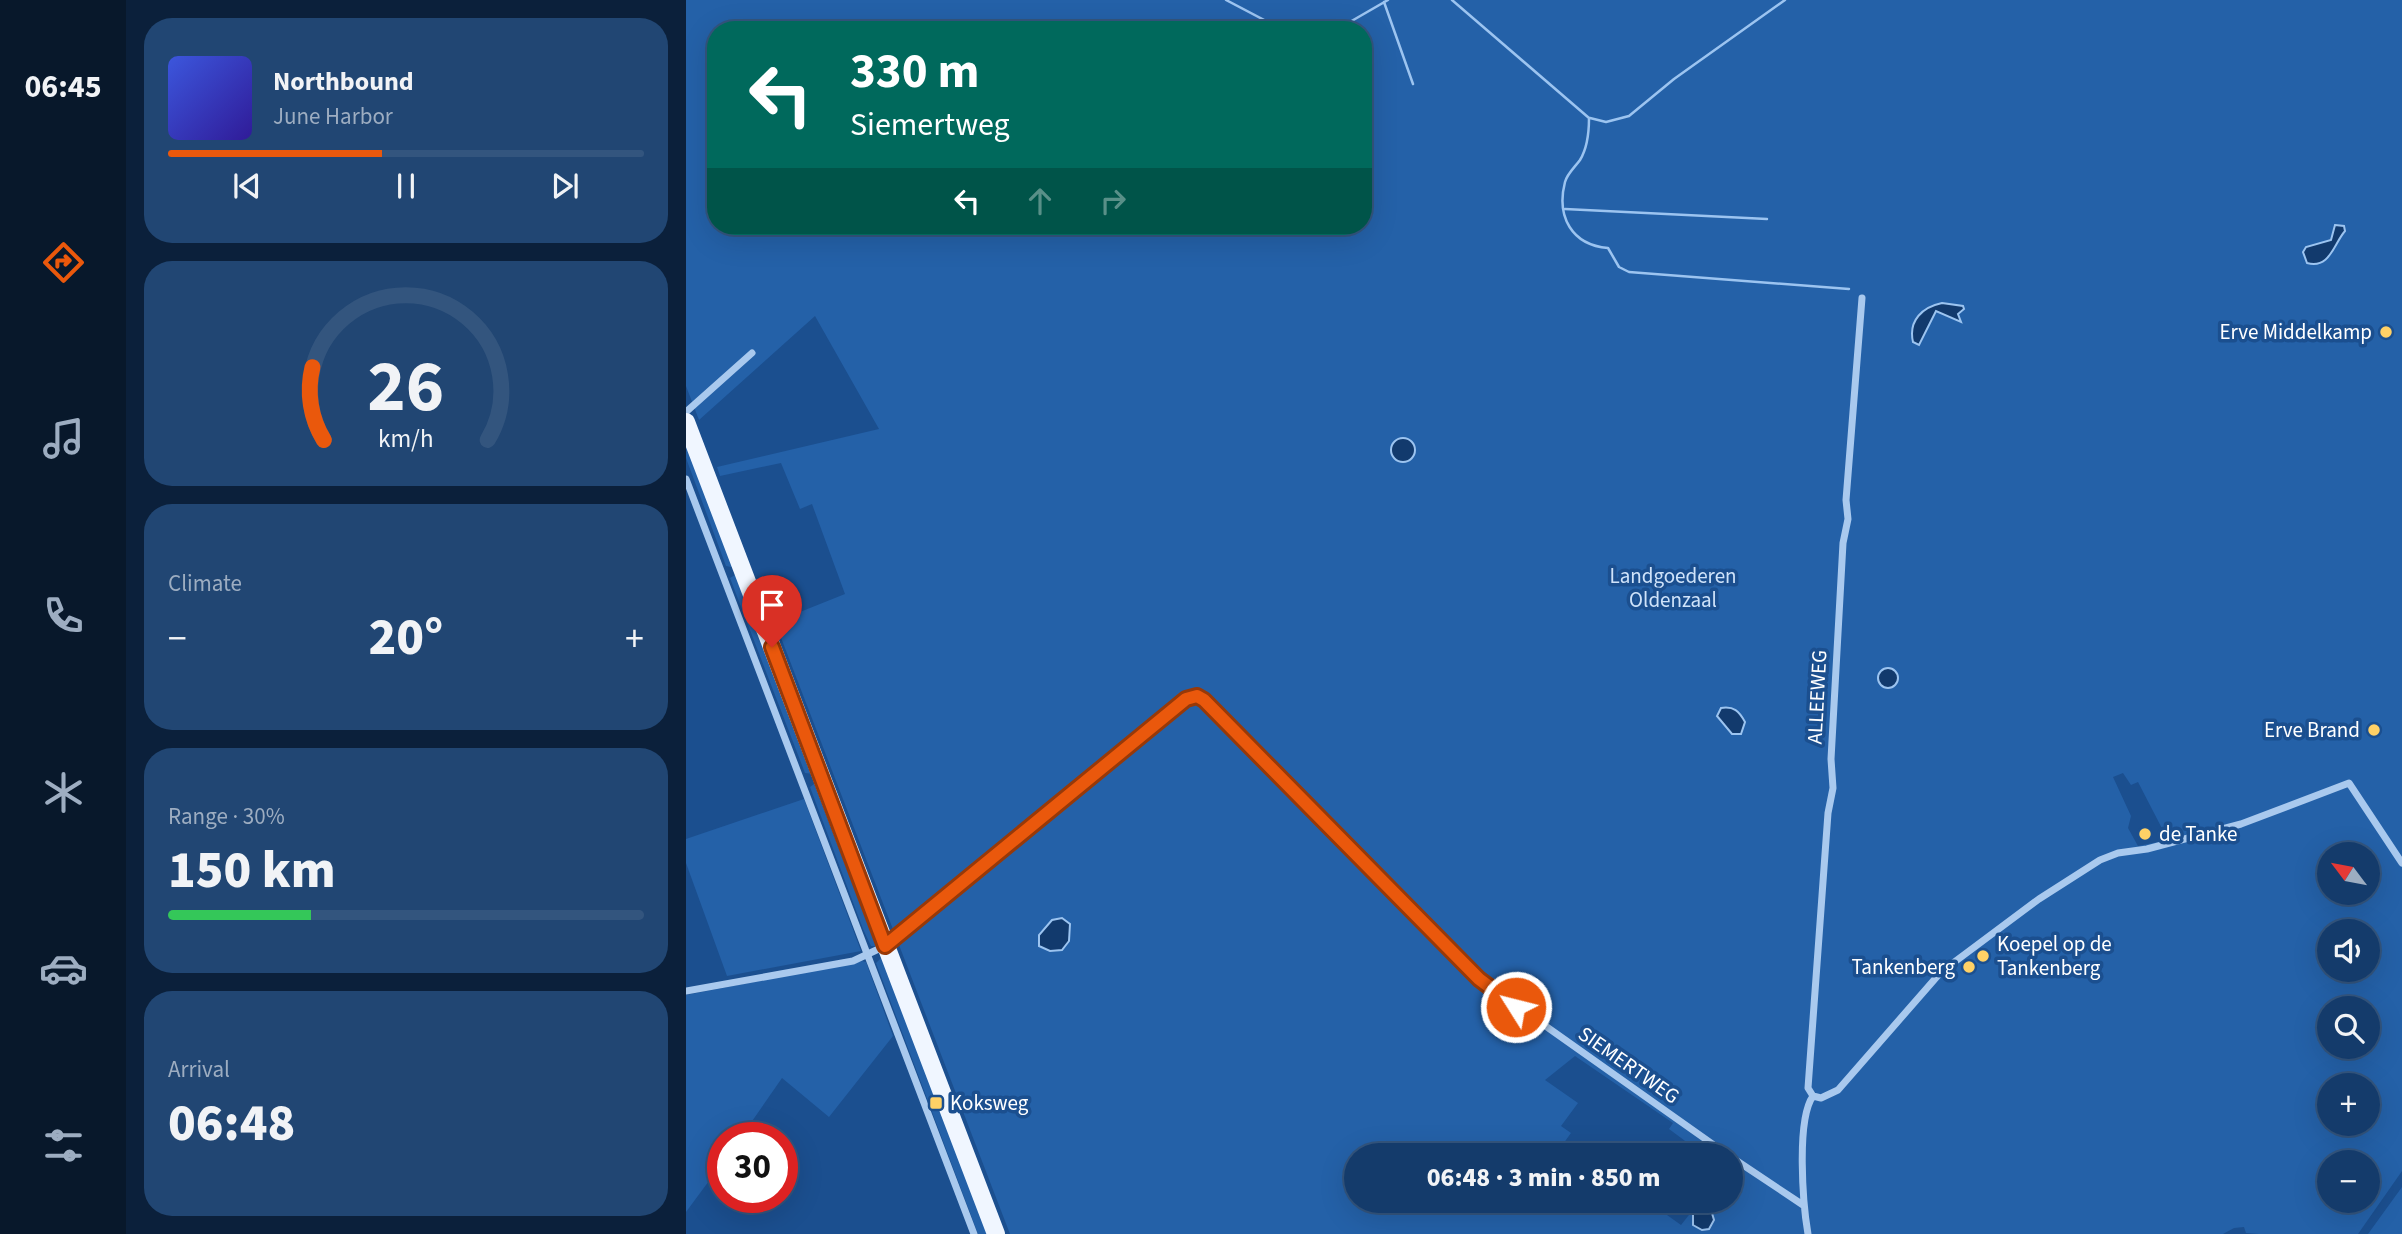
<!DOCTYPE html>
<meta charset="utf-8">
<style>
body{margin:0;font-family:"Source Sans 3",sans-serif;background:#214673;color:#f1f3f6;height:100vh;display:flex;flex-direction:column;font-size:26px;white-space:nowrap}
*{box-sizing:border-box;margin:0}
p{font-size:23px;color:#9dadc1}
.icon{flex:none;width:38px;height:38px;fill:none;stroke:currentColor;stroke-width:2;stroke-linecap:round;stroke-linejoin:round}
.map{position:relative;flex:1;overflow:hidden}
.details{display:flex;flex-direction:column;gap:18px;padding:18px;background:#0b203b;width:560px}
.details>*{flex:none}
.banner{position:absolute;left:21px;top:21px;width:665px;height:214px;border-radius:28px;box-shadow:0 7px 28px #0002,0 0 0 2px #33557e;background:#00695c;color:#fff;overflow:hidden}
.needle{width:46px;rotate:302deg}
.fabs{position:absolute;left:1631px;top:842px;display:grid;gap:14px}
.fabs a{display:grid;place-items:center;width:63px;height:63px;border-radius:50%;background:#143b6b;box-shadow:0 7px 28px #0002,0 0 0 2px #33557e;font-size:35px}
.speed{position:absolute;left:21px;top:1122px;display:flex;gap:14px;font-size:35px;font-weight:700;text-align:center}
.speed>*{display:grid;place-content:center;width:91px;height:91px;border-radius:50%;background:#143b6b;box-shadow:0 7px 28px #0002,0 0 0 2px #33557e;line-height:1}
.speed .limit{border:10px solid #d22;background:#fff;color:#111}
.pin{position:absolute;display:grid;place-items:center;width:60px;height:60px;color:#fff;margin:-72px -30px;border-radius:50% 50% 50% 0;rotate:-45deg;box-shadow:0 0 7px #0007}
.pin .icon{rotate:45deg}
.me{position:absolute;width:77px;margin:-38px;rotate:306deg;stroke-linejoin:round;filter:drop-shadow(0 0 5px #0008)}
.turn{display:flex;align-items:center;gap:24px;height:147px;padding:0 28px;font-size:32px}
.turn .icon{width:91px;height:91px;stroke-width:2.5}
.turn b{display:block;font-size:49px;line-height:60px}
.lanes{display:flex;align-items:center;height:66px;padding:0 28px;background:#0003;justify-content:center;gap:35px;direction:ltr}
.lanes .off{opacity:.35}
.big{font-size:52px;font-weight:800;line-height:1.1}
.details .tile{flex:1;display:flex;flex-direction:column;justify-content:center;gap:10px;min-width:0;padding:0 24px;border-radius:28px;background:#214673}
.details .dial{align-items:center;gap:0}
.dial svg{height:182px;overflow:visible;fill:none;stroke:#33557e;stroke-width:7;stroke-linecap:round;text-anchor:middle}
.dial text{fill:#f1f3f6;stroke:none}
.song{display:flex;align-items:center;gap:21px}
.cover{width:84px;height:84px;border-radius:10px;background:linear-gradient(135deg,hsl(230 70% 55%),hsl(250 70% 35%))}
.played{height:7px;border-radius:4px;background:linear-gradient(90deg,#ea580c 45%,#33557e 45%)}
.keys{display:flex;justify-content:space-around;direction:ltr}
.heat{display:flex;justify-content:space-between;align-items:center;font-size:38px;direction:ltr}
.charge{height:10px;border-radius:5px;background:linear-gradient(90deg,#34c759 30%,#33557e 0)}
.trip{position:absolute;left:658px;top:1143px;width:399px;height:70px;border-radius:35px;background:#143b6b;box-shadow:0 7px 28px #0002,0 0 0 2px #33557e;font-weight:800;line-height:70px;text-align:center}
main{display:flex;flex:1;min-height:0}
.dock{display:flex;flex-direction:column;width:126px;justify-content:space-around;align-items:center;background:#08182b;color:#9dadc1}
.dock .icon{width:49px;height:49px}
.dock .on{color:#ea580c}
.dock b{font-size:32px;color:#f1f3f6}
.map>svg:first-child{display:block}
.green{fill:#2461a8;fill-rule:evenodd}
.water{fill:#123a6d;stroke:#9cc4f0;stroke-width:2}
.lines{fill:none;stroke-linecap:round;stroke-linejoin:round}
.stream{stroke:#9cc4f0;stroke-width:2.5}
.street{stroke:#a9c9ee;stroke-width:7}
.primary{stroke:#f0f6ff;stroke-width:18}
.route-casing{stroke:#983908;stroke-width:18}
.route{stroke:#ea580c;stroke-width:12}
.poi-dot{fill:#ffd166;stroke:#1b4f8f;stroke-width:2.5}
.labels{text-anchor:middle;dominant-baseline:central;stroke-width:7;stroke-linejoin:round;paint-order:stroke}
.poi-label{font-size:21px;fill:#fff;stroke:#1b4f8f;text-anchor:end}
.park-label{font-size:21px;fill:#cfe3fa;stroke:#1b4f8f}
.street-label{font-size:21px;fill:#fff;stroke:#1b4f8f}
</style>
<main>
<nav class="dock">
<b>06:45</b>
<svg class="icon on" aria-label="directions" viewBox="0 0 24 24"><path d="M12 3l9 9-9 9-9-9zM9 14v-3h6M13 9l2 2-2 2"/></svg>
<svg class="icon" aria-label="music" viewBox="0 0 24 24"><path d="M9 18V5l10-2v13"/><circle cx="6" cy="18" r="3"/><circle cx="16" cy="16" r="3"/></svg>
<svg class="icon" aria-label="phone" viewBox="0 0 24 24"><path d="M5 4h4l2 5-3 2q2 4 5 5l2-3 5 2v4C11 20 4 13 5 4z"/></svg>
<svg class="icon" aria-label="climate" viewBox="0 0 24 24"><path d="M12 3v18M4 7l16 10M4 17L20 7"/></svg>
<svg class="icon" aria-label="car" viewBox="0 0 24 24"><path d="M5 17H2v-5l4-1 3-4h7l3 4 3 1v5h-3M9 17h6M6 11h13"/><circle cx="7" cy="17" r="2"/><circle cx="17" cy="17" r="2"/></svg>
<svg class="icon" aria-label="filters" viewBox="0 0 24 24"><path d="M4 7h16M4 17h16"/><circle cx="9" cy="7" r="2"/><circle cx="15" cy="17" r="2"/></svg>
</nav>
<section class="details">
<div class="tile">
<div class="song"><i class="cover"></i><div><b>Northbound</b><p>June Harbor</p></div></div>
<div class="played"></div>
<div class="keys"><svg class="icon" aria-label="previous" viewBox="0 0 24 24"><path d="M18 5L8 12l10 7zM5 5v14"/></svg><svg class="icon" aria-label="pause" viewBox="0 0 24 24"><path d="M8 5v14M16 5v14"/></svg><svg class="icon" aria-label="next" viewBox="0 0 24 24"><path d="M6 5l10 7-10 7zM19 5v14"/></svg></div>
</div>
<div class="tile dial"><svg viewBox="0 0 100 80">
<path d="M14 69A42 42 0 1 1 86 69"/>
<path d="M14 69A42 42 0 0 1 9 37" stroke="#ea580c"/>
<text x="50" y="56" font-size="32" font-weight="700">26</text>
<text x="50" y="72" font-size="11">km/h</text>
</svg></div>
<div class="tile"><p>Climate</p>
<div class="heat"><a>−</a><b class="big">20°</b><a>+</a></div>
</div>
<div class="tile"><p>Range · 30%</p><b class="big">150 km</b><div class="charge"></div></div>
<div class="tile"><p>Arrival</p><b class="big">06:48</b></div>
</section>
<div class="map">
<svg width="1716" height="1234" viewBox="0 0 1716 1234">
<rect width="100%" height="100%" fill="#1b4f8f"/>
<path class="green" d="M0,0H1716V1171L1672,1234H1573L1560,1233L1558,1227L1548,1228L1537,1234H324L89,622L159,594L126,504L114,509L95,463L34,476L31,467L193,429L129,316L13,420L0,386ZM30,30H677V226H30ZM1437,773L1445,785L1452,782L1482,840L1452,846L1442,828L1445,816L1427,777ZM1643,854H1682V892H1643ZM383,922V941L376,950C368,953 356,951 352,943ZM1643,931H1682V970H1643ZM1643,1008H1682V1046H1643ZM889,1056L987,1123L983,1129L1018,1155H1045V1200L1014,1201L995,1225L974,1210L969,1201L670,1200V1155H893L877,1144L885,1133L875,1126L892,1103L859,1080ZM1643,1085H1682V1124H1643ZM1643,1162H1682V1200H1643Z
M0,434L48,566L45,567L40,566L0,458Z
M49,575H53L129,774L119,773L44,578Z
M131,782L192,946H185L177,929L124,787Z
M118,799L175,951L41,976L0,863V839Z
M195,958H199L306,1234H292L190,963Z
M176,961L180,962L207,1036L143,1117L96,1078L55,1137L37,1138V1162L0,1212V995Z
M1716,1187V1234H1682Z"/>
<path class="water" d="M1649,225L1658,226L1659,231C1647,245 1644,269 1621,263L1617,252L1620,247L1645,240Z
M1256,303L1277,306L1278,309L1272,314L1275,322L1250,311L1233,345L1227,342C1222,320 1237,307 1256,303Z
M705 450a12 12 0 1 1 24 0a12 12 0 1 1-24 0Z
M1192 678a10 10 0 1 1 20 0a10 10 0 1 1-20 0Z
M1035,708C1048,706 1053,711 1059,722L1055,734H1046L1031,716Z
M376,918L384,924L383,941L376,950L364,951L353,946V935L366,920Z
M1016,1207L1025,1210L1028,1220L1023,1229L1016,1230L1007,1225V1212L1011,1213Z"/>
<g class="lines">
<path class="stream" d="M540,0L597,30
M766,0L903,118C903,132 902,147 894,160C889,167 881,174 879,182C870,217 886,245 922,248L933,267L943,272L1163,289
M698,2L727,84
M650,30L702,0
M904,118L920,122L943,116L988,79L1099,0
M879,209L1081,219"/>
<path class="street" d="M0,412L66,353
M0,479L288,1234
M0,991L167,961L199,946L501,699L511,696L793,979L1042,1155
M1127,1096L1122,1088L1142,813L1147,788L1145,759L1157,543L1162,519L1160,500L1176,298
M1127,1096L1135,1098L1152,1090L1255,972L1353,899L1414,860L1432,853L1461,849L1555,824L1663,783L1716,863
M1045,1157L1117,1205
M1122,1234C1117,1205 1110,1120 1127,1096"/>
<path class="primary" d="M0,422L310,1234"/>
</g>
<g class="lines">
<g class="route-casing">
<path id="route" d="M86,647L199,946L500,699L511,696L518,700L793,979L830,1007"/>
</g>
<use href="#route" class="route"/>
</g>
<g class="poi-dot">
<circle cx="1700" cy="332" r="7"/>
<circle cx="1688" cy="730" r="7"/>
<circle cx="1459" cy="834" r="7"/>
<circle cx="1297" cy="956" r="7"/>
<circle cx="1283" cy="967" r="7"/>
<rect x="243" y="1096" width="14" height="14" rx="3.5"/>
</g>
<g class="labels">
<g class="poi-label">
<text x="1686" y="332">Erve Middelkamp</text>
<text x="1674" y="730">Erve Brand</text>
<text x="1473" y="834" text-anchor="start">de Tanke</text>
<text x="1311" y="944" text-anchor="start">Koepel op de<tspan x="1311" dy="24">Tankenberg</tspan></text>
<text x="1269" y="967">Tankenberg</text>
<text x="264" y="1103" text-anchor="start">Koksweg</text>
</g>
<g class="park-label">
<text x="987" y="576">Landgoederen<tspan x="987" dy="24">Oldenzaal</tspan></text>
</g>
<g class="street-label">
<text transform="translate(1131 697) rotate(-87)">ALLEEWEG</text>
<text transform="translate(943 1065) rotate(35)">SIEMERTWEG</text>
</g>
</g>
</svg>
<div class="fabs">
<a><svg class="needle" viewBox="-14 -14 28 28"><path d="M0-13l5 13h-10z" fill="#e53935"/><path d="M0 13l5-13h-10z" fill="#9dadc1"/></svg></a>
<a><svg class="icon" aria-label="sound" viewBox="0 0 24 24"><path d="M4 9h4l5-4v14l-5-4H4zM17 9q2 3 0 6"/></svg></a>
<a><svg class="icon" aria-label="search" viewBox="0 0 24 24"><circle cx="10" cy="10" r="6"/><path d="M15 15l6 6"/></svg></a>
<a>+</a>
<a>−</a>
</div>
<div class="speed"><div class="limit">30</div></div>
<div class="pin" style="left:86px;top:647px;background:#d93025"><svg class="icon" aria-label="arrive" viewBox="0 0 24 24"><path d="M6 21V4h12l-3 4 3 4H6"/></svg></div>
<svg class="me" style="left:830px;top:1007px" viewBox="-20 -20 40 40"><circle r="17" fill="#ea580c" stroke="#fff" stroke-width="3"/><path d="M0-11L8 9 0 5-8 9z" fill="#fff"/></svg>
<div class="trip">06:48 · 3 min · 850 m</div>
<div class="banner">
<div class="turn"><svg class="icon" aria-label="left" viewBox="0 0 24 24"><path d="M17 20v-9H6M10 6l-5 5 5 5"/></svg><div><b>330 m</b>Siemertweg</div></div>
<div class="lanes"><svg class="icon" aria-label="left" viewBox="0 0 24 24"><path d="M17 20v-9H6M10 6l-5 5 5 5"/></svg><svg class="icon off" aria-label="ahead" viewBox="0 0 24 24"><path d="M12 20V5M6 11l6-6 6 6"/></svg><svg class="icon off" aria-label="right" viewBox="0 0 24 24"><path d="M7 20v-9h11M14 6l5 5-5 5"/></svg></div>
</div>
</div>
</main>
